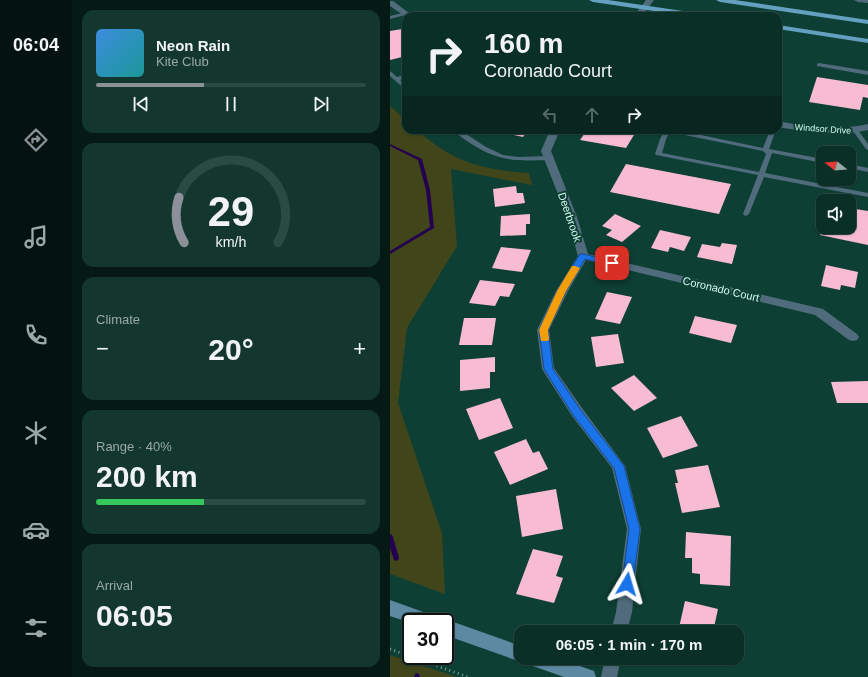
<!DOCTYPE html>
<meta charset="utf-8">
<style>
body{margin:0;font-family:Helvetica,sans-serif;background:#13372f;color:#f1f3f6;height:100vh;display:flex;flex-direction:column;font-size:15px;white-space:nowrap}
*{box-sizing:border-box;margin:0}
p{font-size:13px;color:#99a9a7}
.icon{flex:none;width:22px;height:22px;fill:none;stroke:currentColor;stroke-width:2;stroke-linecap:round;stroke-linejoin:round}
.map{position:relative;flex:1;overflow:hidden}
.sheet{display:flex;flex-direction:column;gap:10px;padding:10px;background:#061a15;width:318px}
.sheet>*{flex:none}
.guide{position:absolute;left:12px;top:12px;width:380px;height:122px;border-radius:12px;box-shadow:0 1px 3px #0004,0 0 0 1px #2a4a44;background:#0a2f27;color:#f1f3f6;overflow:hidden}
.needle{width:26px;rotate:287deg}
.fabs{position:absolute;left:426px;top:146px;display:grid;gap:8px}
.fabs a{display:grid;place-items:center;width:40px;height:40px;border-radius:8px;background:#0a2f27;box-shadow:0 1px 3px #0004,0 0 0 1px #2a4a44;font-size:20px}
.speed{position:absolute;left:12px;top:613px;display:flex;gap:8px;font-size:20px;font-weight:700;text-align:center}
.speed>*{display:grid;place-content:center;width:52px;height:52px;border-radius:50%;background:#0a2f27;box-shadow:0 1px 3px #0004,0 0 0 1px #2a4a44;line-height:1}
.speed .limit{border:2px solid #111;border-radius:6px;background:#fff;color:#111}
.pin{position:absolute;display:grid;place-items:center;width:34px;height:34px;color:#fff;margin:-17px;border-radius:8px;box-shadow:0 2px 6px #0006}
.me{position:absolute;width:44px;margin:-22px;rotate:7deg;stroke-linejoin:round;filter:drop-shadow(0 0 3px #0008)}
.turn{display:flex;align-items:center;gap:14px;height:84px;padding:0 16px;font-size:18px}
.turn .icon{width:52px;height:52px;stroke-width:2.5}
.turn b{display:block;font-size:28px;line-height:34px}
.lanes{display:flex;align-items:center;height:38px;padding:0 16px;background:#0003;justify-content:center;gap:20px;direction:ltr}
.lanes .off{opacity:.35}
.big{font-size:30px;font-weight:600;line-height:1.1}
.sheet .widget{flex:1;display:flex;flex-direction:column;justify-content:center;gap:6px;min-width:0;padding:0 14px;border-radius:12px;background:#13372f}
.sheet .dial{align-items:center;gap:0}
.dial svg{height:104px;overflow:visible;fill:none;stroke:#2a4a44;stroke-width:7;stroke-linecap:round;text-anchor:middle}
.dial text{fill:#f1f3f6;stroke:none}
.song{display:flex;align-items:center;gap:12px}
.cover{width:48px;height:48px;border-radius:6px;background:linear-gradient(135deg,hsl(210 70% 55%),hsl(180 70% 35%))}
.played{height:4px;border-radius:2px;background:linear-gradient(90deg,#8c9099 40%,#2a4a44 40%)}
.keys{display:flex;justify-content:space-around;direction:ltr}
.heat{display:flex;justify-content:space-between;align-items:center;font-size:22px;direction:ltr}
.charge{height:6px;border-radius:3px;background:linear-gradient(90deg,#34c759 40%,#2a4a44 0)}
.trip{position:absolute;left:124px;top:625px;width:230px;height:40px;border-radius:12px;background:#0a2f27;box-shadow:0 1px 3px #0004,0 0 0 1px #2a4a44;font-weight:600;line-height:40px;text-align:center}
main{display:flex;flex:1;min-height:0}
.tab-bar{display:flex;flex-direction:column;width:72px;justify-content:space-around;align-items:center;background:#041310;color:#99a9a7}
.tab-bar .icon{width:28px;height:28px}
.tab-bar .active{color:#8c9099}
.tab-bar b{font-size:18px;color:#f1f3f6}
.map>svg:first-child{display:block}
.green{fill:#40451a}
.lines{fill:none;stroke-linecap:round;stroke-linejoin:round}
.stream{fill:#240050;fill-rule:evenodd}
.building{fill:#f7bcd2}
.path{stroke:#75a296;stroke-width:3;stroke-dasharray:1 3.5;stroke-linecap:butt}
.lane{fill:#506c7c;fill-rule:evenodd}
.street{fill:#506c7c;fill-rule:evenodd}
.secondary{fill:#5d89a3;fill-rule:evenodd}
.primary{fill:#65a0c1;fill-rule:evenodd}
.route{fill:#1a73e8;stroke:#114b97}
.slow{fill:#f59e0b}
.labels{text-anchor:middle;dominant-baseline:central;stroke-width:4;stroke-linejoin:round;paint-order:stroke}
.far-street-label{font-size:9px;fill:#cff9ec;stroke:#0e3f34}
.street-label{font-size:11px;fill:#cff9ec;stroke:#0e3f34}
</style>
<main>
<nav class="tab-bar">
<b>06:04</b>
<svg class="icon active" aria-label="directions" viewBox="0 0 24 24"><path d="M12 3l9 9-9 9-9-9zM9 14v-3h6M13 9l2 2-2 2"/></svg>
<svg class="icon" aria-label="music" viewBox="0 0 24 24"><path d="M9 18V5l10-2v13"/><circle cx="6" cy="18" r="3"/><circle cx="16" cy="16" r="3"/></svg>
<svg class="icon" aria-label="phone" viewBox="0 0 24 24"><path d="M5 4h4l2 5-3 2q2 4 5 5l2-3 5 2v4C11 20 4 13 5 4z"/></svg>
<svg class="icon" aria-label="climate" viewBox="0 0 24 24"><path d="M12 3v18M4 7l16 10M4 17L20 7"/></svg>
<svg class="icon" aria-label="car" viewBox="0 0 24 24"><path d="M5 17H2v-5l4-1 3-4h7l3 4 3 1v5h-3M9 17h6M6 11h13"/><circle cx="7" cy="17" r="2"/><circle cx="17" cy="17" r="2"/></svg>
<svg class="icon" aria-label="filters" viewBox="0 0 24 24"><path d="M4 7h16M4 17h16"/><circle cx="9" cy="7" r="2"/><circle cx="15" cy="17" r="2"/></svg>
</nav>
<section class="sheet">
<div class="widget">
<div class="song"><i class="cover"></i><div><b>Neon Rain</b><p>Kite Club</p></div></div>
<div class="played"></div>
<div class="keys"><svg class="icon" aria-label="previous" viewBox="0 0 24 24"><path d="M18 5L8 12l10 7zM5 5v14"/></svg><svg class="icon" aria-label="pause" viewBox="0 0 24 24"><path d="M8 5v14M16 5v14"/></svg><svg class="icon" aria-label="next" viewBox="0 0 24 24"><path d="M6 5l10 7-10 7zM19 5v14"/></svg></div>
</div>
<div class="widget dial"><svg viewBox="0 0 100 80">
<path d="M14 69A42 42 0 1 1 86 69"/>
<path d="M14 69A42 42 0 0 1 10 34" stroke="#8c9099"/>
<text x="50" y="56" font-size="32" font-weight="700">29</text>
<text x="50" y="72" font-size="11">km/h</text>
</svg></div>
<div class="widget"><p>Climate</p>
<div class="heat"><a>−</a><b class="big">20°</b><a>+</a></div>
</div>
<div class="widget"><p>Range · 40%</p><b class="big">200 km</b><div class="charge"></div></div>
<div class="widget"><p>Arrival</p><b class="big">06:05</b></div>
</section>
<div class="map">
<svg width="478" height="677" viewBox="0 0 478 677">
<rect width="100%" height="100%" fill="#0e3f34"/>
<path class="green" d="M0,106L16,120V130H27C63,162 92,170 139,173L142,185L61,169L67,246L17,328L8,403L52,533L55,594L0,574Z
M0,655L64,676L66,677H0Z"/>
<g class="lines">
<path class="stream" d="M0,144L32,159L40,190L44,228L0,254V251L40,227L36,190L28,160L0,146Z
M0,534L2,535L3,537L9,558L8,560L6,561L4,560L0,548Z
M27,673L29,674L30,677H24L25,674Z"/>
</g>
<path class="building" d="M12,29L16,36V56L0,60V31Z
M427,77L478,85V98L473,97L470,110L419,102Z
M100,130H138L133,137Z
M197,130H247L236,148L190,140Z
M236,164L341,184L329,214L220,192Z
M126,186L127,193H133L135,203L105,207L103,189Z
M459,208L478,211V245L430,235L433,227H459Z
M140,214V224H136V235L110,236L111,216Z
M225,214L251,226L232,242L216,235L222,230L212,226Z
M270,230L301,237L294,251L280,247L278,252L261,248Z
M332,243L347,245L342,264L307,257L312,244L330,247Z
M111,247L141,250L132,272L102,268Z
M436,265L468,272L465,288L451,285L450,290L431,286Z
M90,280L125,284L119,297L110,296L105,306L79,303Z
M217,292L242,297L230,324L205,319Z
M305,316L347,325L341,343L299,333Z
M74,318H106L102,345H69Z
M228,334L234,363L206,367L201,337Z
M105,357V372H100V388L70,391V360Z
M244,375L267,398L244,411L221,388Z
M478,381V403H447L441,382Z
M110,398L123,428L89,440L76,409Z
M291,416L308,446L273,458L257,428Z
M136,439L143,453L149,451L158,469L120,485L104,452Z
M318,465L330,507L292,513L285,483H288L285,470Z
M166,489L173,529L132,537L126,496Z
M296,532L341,536L340,586L310,584V574L302,573V558H295Z
M143,549L173,556L166,576L173,578L164,603L126,594Z
M295,601L328,609L323,632H288Z"/>
<g class="lines">
<path class="path" d="M0,649L78,677"/>
<path class="lane" d="M17,12H19V14L0,19V16Z
M429,63L478,71V75L427,66V64Z
M0,71L7,77L16,74V78L10,80L16,85V90L0,76Z
M466,129L468,130L478,144V150L476,149L463,131Z
M63,130H70L96,147L113,155L129,157L158,156L161,158L158,160C127,161 111,162 83,145C76,140 69,136 63,130Z
M275,130H287L373,148L380,130H386L379,149L433,159V163L382,153L375,173L478,193V197L374,177L359,214L356,216L354,215L353,214L368,175L266,155L265,154L270,139ZM280,132L373,151L376,154L369,172L272,153L276,139Z
M459,164L478,168V172L459,168Z"/>
<path class="street" d="M256,0H264L252,16H244Z
M464,0H478V3L468,2Z
M0,1H3L23,16H16V17L0,6Z
M388,121C418,127 448,131 478,124V130C448,137 418,132 388,127Z
M160,130H170L161,151L187,217L198,254L433,309L467,334L469,337L467,340L463,341L459,340L425,315L196,260L178,291L159,330L164,368L192,408L235,466L251,529L242,612L237,632H221L226,612L237,529L222,468L182,416L152,369L147,330L166,291L188,256L177,217L151,151Z
M215,658H231L227,677H211Z"/>
<path class="secondary" d="M0,600L47,617L49,622L21,623L0,616Z
M55,619L131,646V658H167L204,671L206,677H174L137,664L136,660L131,662L55,635V622H49Z"/>
<path class="primary" d="M199,0H218L313,14L317,16H298L203,2Z
M326,0H345L478,20V24L330,2Z
M388,25L478,39V43L388,29Z"/>
</g>
<path class="route" d="M190,254H193L222,261L226,263L222,266L195,259L176,291L158,330L163,369L190,409L234,466L250,529L243,584L242,588L237,590L233,588L232,584L239,529L224,468L183,415L154,369L149,330L167,291Z"/>
<path class="slow" d="M182,266H185L190,268L176,291L158,330L159,339L158,341H151L149,330L167,291Z"/>
<g class="labels">
<g class="far-street-label">
<text transform="translate(433 129) rotate(4)">Windsor Drive</text>
</g>
<g class="street-label">
<text transform="translate(180 217) rotate(71)">Deerbrook</text>
<text transform="translate(331 289) rotate(13)">Coronado Court</text>
</g>
</g>
</svg>
<div class="fabs">
<a><svg class="needle" viewBox="-14 -14 28 28"><path d="M0-13l5 13h-10z" fill="#e53935"/><path d="M0 13l5-13h-10z" fill="#99a9a7"/></svg></a>
<a><svg class="icon" aria-label="sound" viewBox="0 0 24 24"><path d="M4 9h4l5-4v14l-5-4H4zM17 9q2 3 0 6"/></svg></a>
</div>
<div class="speed"><div class="limit">30</div></div>
<div class="pin" style="left:222px;top:263px;background:#d93025"><svg class="icon" aria-label="arrive" viewBox="0 0 24 24"><path d="M6 21V4h12l-3 4 3 4H6"/></svg></div>
<svg class="me" style="left:237px;top:584px" viewBox="-20 -20 40 40"><path d="M0-17L14 15 0 8-14 15z" fill="#1a73e8" stroke="#fff" stroke-width="4"/></svg>
<div class="trip">06:05 · 1 min · 170 m</div>
<div class="guide">
<div class="turn"><svg class="icon" aria-label="right" viewBox="0 0 24 24"><path d="M7 20v-9h11M14 6l5 5-5 5"/></svg><div><b>160 m</b>Coronado Court</div></div>
<div class="lanes"><svg class="icon off" aria-label="left" viewBox="0 0 24 24"><path d="M17 20v-9H6M10 6l-5 5 5 5"/></svg><svg class="icon off" aria-label="ahead" viewBox="0 0 24 24"><path d="M12 20V5M6 11l6-6 6 6"/></svg><svg class="icon" aria-label="right" viewBox="0 0 24 24"><path d="M7 20v-9h11M14 6l5 5-5 5"/></svg></div>
</div>
</div>
</main>
